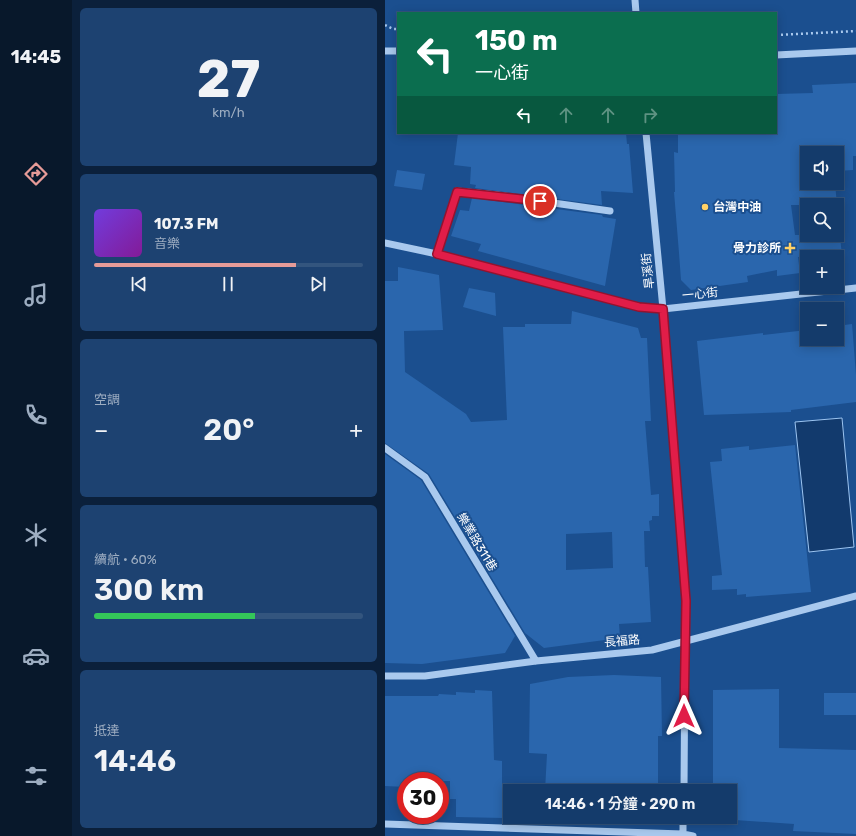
<!DOCTYPE html>
<html lang="zh-TW">
<meta charset="utf-8">
<style>
body{margin:0;font-family:Rubik,"Noto Sans TC",sans-serif;background:#1d4271;color:#f1f3f6;height:100vh;display:flex;flex-direction:column;font-size:15px;white-space:nowrap}
*{box-sizing:border-box;margin:0}
p{font-size:13px;color:#9dadc1}
.icon{flex:none;width:22px;height:22px;fill:none;stroke:currentColor;stroke-width:2;stroke-linecap:round;stroke-linejoin:round}
.map{position:relative;flex:1;overflow:hidden}
.sheet{display:flex;flex-direction:column;gap:8px;padding:8px;background:#0b203b;width:313px}
.sheet>*{flex:none}
.top-card{position:absolute;left:12px;top:12px;width:380px;height:122px;border-radius:0px;box-shadow:0 2px 10px #0003,0 0 0 1px #33557e;background:#0b6e4f;color:#fff;overflow:hidden}
.controls{position:absolute;left:415px;top:146px;display:grid;gap:8px}
.controls a{display:grid;place-items:center;width:44px;height:44px;border-radius:0px;background:#143b6b;box-shadow:0 2px 10px #0003,0 0 0 1px #33557e;font-size:20px}
.speed{position:absolute;left:12px;top:772px;display:flex;gap:8px;font-size:20px;font-weight:700;text-align:center}
.speed>*{display:grid;place-content:center;width:52px;height:52px;border-radius:50%;background:#143b6b;box-shadow:0 2px 10px #0003,0 0 0 1px #33557e;line-height:1}
.speed .limit{border:6px solid #d22;background:#fff;color:#111}
.pin{position:absolute;display:grid;place-items:center;width:34px;height:34px;color:#fff;margin:-17px;border:2px solid #fff;border-radius:50%;box-shadow:0 1px 4px #0007}
.me{position:absolute;width:44px;margin:-22px;rotate:0deg;stroke-linejoin:round;filter:drop-shadow(0 0 3px #0008)}
.turn{display:flex;align-items:center;gap:14px;height:84px;padding:0 12px;font-size:18px}
.turn .icon{width:52px;height:52px;stroke-width:2.5}
.turn b{display:block;font-size:28px;line-height:34px}
.lanes{display:flex;align-items:center;height:38px;padding:0 12px;background:#0003;justify-content:center;gap:20px;direction:ltr}
.lanes .off{opacity:.35}
.big{font-size:30px;font-weight:600;line-height:1.1}
.sheet .tile{flex:1;display:flex;flex-direction:column;justify-content:center;gap:6px;min-width:0;padding:0 14px;border-radius:6px;background:#1d4271}
.sheet .dial{align-items:center;gap:0}
.dial b{font-size:52px;line-height:1}
.song{display:flex;align-items:center;gap:12px}
.cover{width:48px;height:48px;border-radius:6px;background:linear-gradient(135deg,hsl(260 70% 55%),hsl(290 70% 35%))}
.played{height:4px;border-radius:2px;background:linear-gradient(90deg,#e69b98 75%,#33557e 75%)}
.keys{display:flex;justify-content:space-around;direction:ltr}
.heat{display:flex;justify-content:space-between;align-items:center;font-size:22px;direction:ltr}
.charge{height:6px;border-radius:3px;background:linear-gradient(90deg,#34c759 60%,#33557e 0)}
.trip{position:absolute;left:118px;top:784px;width:234px;height:40px;border-radius:0px;background:#143b6b;box-shadow:0 2px 10px #0003,0 0 0 1px #33557e;font-weight:600;line-height:40px;text-align:center}
main{display:flex;flex:1;min-height:0}
.menu{display:flex;flex-direction:column;width:72px;justify-content:space-around;align-items:center;background:#08182b;color:#9dadc1}
.menu .icon{width:28px;height:28px}
.menu .active{color:#e69b98}
.menu b{font-size:18px;color:#f1f3f6}
.map>svg:first-child{display:block}
.water{fill:#123a6d;stroke:#9cc4f0}
.building{fill:#2a66ad;fill-rule:evenodd}
.lines{fill:none;stroke-linecap:round;stroke-linejoin:round}
.path{stroke:#a9c9ee;stroke-width:2.5;stroke-dasharray:2 3;stroke-linecap:butt}
.minor{stroke:#a9c9ee;stroke-width:7}
.route-casing{stroke:#92132f;stroke-width:10}
.route{stroke:#e11d48;stroke-width:7}
.poi-dot{fill:#ffd166;stroke:#1b4f8f;stroke-width:1.5}
.labels{text-anchor:middle;dominant-baseline:central;stroke-width:4;stroke-linejoin:round;paint-order:stroke}
.poi-label{font-size:12px;font-weight:bold;fill:#fff;stroke:#1b4f8f;text-anchor:start}
.street-label{font-size:12px;fill:#fff;stroke:#1b4f8f}
</style>
<main>
<nav class="menu">
<b>14:45</b>
<svg class="icon active" aria-label="directions" viewBox="0 0 24 24"><path d="M12 3l9 9-9 9-9-9zM9 14v-3h6M13 9l2 2-2 2"/></svg>
<svg class="icon" aria-label="music" viewBox="0 0 24 24"><path d="M9 18V5l10-2v13"/><circle cx="6" cy="18" r="3"/><circle cx="16" cy="16" r="3"/></svg>
<svg class="icon" aria-label="phone" viewBox="0 0 24 24"><path d="M5 4h4l2 5-3 2q2 4 5 5l2-3 5 2v4C11 20 4 13 5 4z"/></svg>
<svg class="icon" aria-label="climate" viewBox="0 0 24 24"><path d="M12 3v18M4 7l16 10M4 17L20 7"/></svg>
<svg class="icon" aria-label="car" viewBox="0 0 24 24"><path d="M5 17H2v-5l4-1 3-4h7l3 4 3 1v5h-3M9 17h6M6 11h13"/><circle cx="7" cy="17" r="2"/><circle cx="17" cy="17" r="2"/></svg>
<svg class="icon" aria-label="filters" viewBox="0 0 24 24"><path d="M4 7h16M4 17h16"/><circle cx="9" cy="7" r="2"/><circle cx="15" cy="17" r="2"/></svg>
</nav>
<section class="sheet">
<div class="tile dial"><b>27</b><p>km/h</p></div>
<div class="tile">
<div class="song"><i class="cover"></i><div><b>107.3 FM</b><p>音樂</p></div></div>
<div class="played"></div>
<div class="keys"><svg class="icon" aria-label="previous" viewBox="0 0 24 24"><path d="M18 5L8 12l10 7zM5 5v14"/></svg><svg class="icon" aria-label="pause" viewBox="0 0 24 24"><path d="M8 5v14M16 5v14"/></svg><svg class="icon" aria-label="next" viewBox="0 0 24 24"><path d="M6 5l10 7-10 7zM19 5v14"/></svg></div>
</div>
<div class="tile"><p>空調</p>
<div class="heat"><a>−</a><b class="big">20°</b><a>+</a></div>
</div>
<div class="tile"><p>續航 · 60%</p><b class="big">300 km</b><div class="charge"></div></div>
<div class="tile"><p>抵達</p><b class="big">14:46</b></div>
</section>
<div class="map">
<svg width="471" height="836" viewBox="0 0 471 836">
<rect width="100%" height="100%" fill="#1b4f8f"/>
<path class="water" d="M457,418L469,547L424,552L410,422Z"/>
<path class="building" d="M471,83V156H468V170L452,171V153H422V183H450L452,205H406L410,235H455L457,257H413L415,273L392,276V270L362,276L363,282L306,290L296,280L294,253L289,192H290L289,152L293,153V133H391V94L428,93L427,85Z
M73,133H241L242,144H244L248,193L216,191L217,205L90,188L91,185L85,184L86,167L69,165Z
M12,170L40,174L37,190L9,186Z
M87,198L217,215L218,217L231,219L220,286L93,251L96,244L66,236L75,210L84,211Z
M13,267L54,275L58,330L19,331L20,372L81,414L86,422L122,420L118,327H140V324H186L187,311L253,328L256,338H262L266,421H260L266,495L274,494V516H267V520L264,521L265,531H259L260,567H263L266,622L234,624L235,638L159,648L140,633L44,474L0,443V281H13ZM227,532L228,568L181,570V534Z
M84,288L110,293L111,316L78,307Z
M467,324L471,375V402L406,410V412L319,415L312,341L378,333V335L422,330V339H452V326Z
M410,445L426,592L361,597V594L352,595V589L327,590V576L337,575L325,462L337,461L336,449L364,446V450Z
M0,454L36,480L130,636L120,653L37,664L0,663Z
M229,675L276,677L277,736H273V791H160L162,754L144,753L145,684L183,677Z
M394,689V748L471,750V834L408,831L409,824L350,820L345,815V791H328V690Z
M90,690L107,691L109,760L117,761V800H120L119,818L71,817V799H65V781H21V787L0,786V696H53L54,694L71,695V692L90,693Z
M439,693H471V715H439Z
M159,817H273V821L159,819Z"/>
<g class="lines">
<path class="path" d="M0,25L8,29H13
M391,35L471,31"/>
<path class="minor" d="M250,0L251,13
M0,51H13
M391,55L471,51
M261,133L278,309L301,601L300,641L299,791
M0,243L52,254L254,307L278,309L471,288
M52,254L72,191L112,195L225,211
M0,448L40,477L151,661
M0,676H40L151,661L267,650L471,596
M0,824L298,834L308,836
M298,836V817"/>
</g>
<g class="lines">
<g class="route-casing">
<path id="route" d="M155,201L72,192L52,254L254,307L278,309L301,601L299,716"/>
</g>
<use href="#route" class="route"/>
</g>
<g class="poi-dot">
<circle cx="320" cy="207" r="4"/>
<path d="M403 242h4v4h4v4h-4v4h-4v-4h-4v-4h4z"/>
</g>
<g class="labels">
<g class="poi-label">
<text x="328" y="207">台灣中油</text>
<text x="396" y="248" text-anchor="end">骨力診所</text>
</g>
<g class="street-label">
<text transform="translate(263 271) rotate(-96)">旱溪街</text>
<text transform="translate(315 294) rotate(-6)">一心街</text>
<text transform="translate(92 542) rotate(59)">樂業路311巷</text>
<text transform="translate(237 641) rotate(-5)">長福路</text>
</g>
</g>
</svg>
<div class="controls">
<a><svg class="icon" aria-label="sound" viewBox="0 0 24 24"><path d="M4 9h4l5-4v14l-5-4H4zM17 9q2 3 0 6"/></svg></a>
<a><svg class="icon" aria-label="search" viewBox="0 0 24 24"><circle cx="10" cy="10" r="6"/><path d="M15 15l6 6"/></svg></a>
<a>+</a>
<a>−</a>
</div>
<div class="speed"><div class="limit">30</div></div>
<div class="pin" style="left:155px;top:201px;background:#d93025"><svg class="icon" aria-label="arrive" viewBox="0 0 24 24"><path d="M6 21V4h12l-3 4 3 4H6"/></svg></div>
<svg class="me" style="left:299px;top:716px" viewBox="-20 -20 40 40"><path d="M0-17L14 15 0 8-14 15z" fill="#e11d48" stroke="#fff" stroke-width="4"/></svg>
<div class="trip">14:46 · 1 分鐘 · 290 m</div>
<div class="top-card">
<div class="turn"><svg class="icon" aria-label="left" viewBox="0 0 24 24"><path d="M17 20v-9H6M10 6l-5 5 5 5"/></svg><div><b>150 m</b>一心街</div></div>
<div class="lanes"><svg class="icon" aria-label="left" viewBox="0 0 24 24"><path d="M17 20v-9H6M10 6l-5 5 5 5"/></svg><svg class="icon off" aria-label="ahead" viewBox="0 0 24 24"><path d="M12 20V5M6 11l6-6 6 6"/></svg><svg class="icon off" aria-label="ahead" viewBox="0 0 24 24"><path d="M12 20V5M6 11l6-6 6 6"/></svg><svg class="icon off" aria-label="right" viewBox="0 0 24 24"><path d="M7 20v-9h11M14 6l5 5-5 5"/></svg></div>
</div>
</div>
</main>
